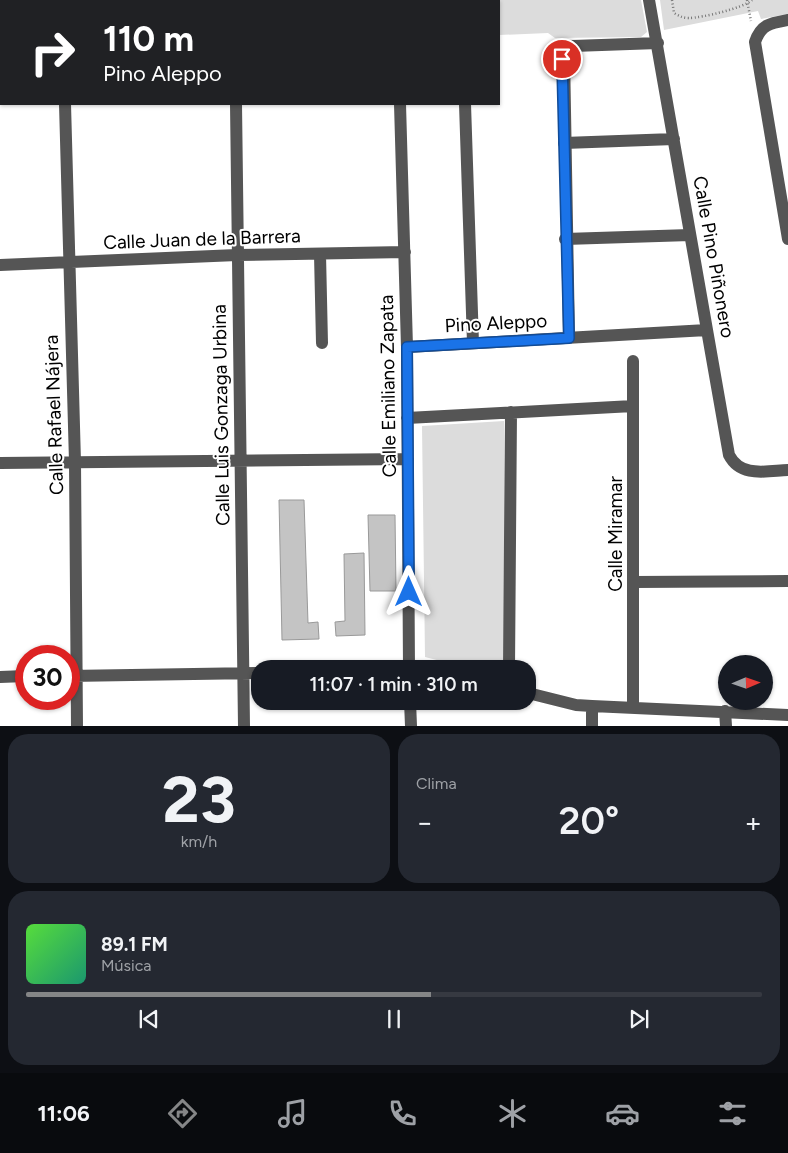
<!DOCTYPE html>
<html lang="es">
<meta charset="utf-8">
<style>
body{margin:0;font-family:Figtree,sans-serif;background:#242831;color:#f1f3f6;height:100vh;display:flex;flex-direction:column;font-size:19px;white-space:nowrap}
*{box-sizing:border-box;margin:0}
p{font-size:16px;color:#9ea1a6}
.icon{flex:none;width:28px;height:28px;fill:none;stroke:currentColor;stroke-width:2;stroke-linecap:round;stroke-linejoin:round}
.map{position:relative;height:726px;overflow:hidden}
.panel{display:flex;flex-direction:column;gap:8px;padding:8px;background:#0d0f14;flex:1}
.panel>*{flex:none}
.top-card{position:absolute;left:0px;top:0px;width:500px;height:105px;box-shadow:0 1px 4px #0004;background:#202124;color:#fff;overflow:hidden}
.needle{width:32px;rotate:88deg}
.controls{position:absolute;left:718px;top:655px;display:grid;gap:10px}
.controls a{display:grid;place-items:center;width:55px;height:55px;border-radius:50%;background:#171b24;box-shadow:0 1px 4px #0004;font-size:25px}
.speed{position:absolute;left:15px;top:645px;display:flex;gap:10px;font-size:25px;font-weight:700;text-align:center}
.speed>*{display:grid;place-content:center;width:65px;height:65px;border-radius:50%;background:#171b24;box-shadow:0 1px 4px #0004;line-height:1}
.speed .limit{border:8px solid #d22;background:#fff;color:#111}
.pin{position:absolute;display:grid;place-items:center;width:42px;height:42px;color:#fff;margin:-21px;border:2px solid #fff;border-radius:50%;box-shadow:0 1px 5px #0007}
.me{position:absolute;width:55px;margin:-28px;rotate:0deg;stroke-linejoin:round;filter:drop-shadow(0 0 4px #0008)}
.turn{display:flex;align-items:center;gap:18px;height:105px;padding:0 20px;font-size:22px}
.turn .icon{width:65px;height:65px;stroke-width:2.5}
.turn b{display:block;font-size:35px;line-height:42px}
.big{font-size:38px;font-weight:600;line-height:1.1}
.panel .widget{flex:1;display:flex;flex-direction:column;justify-content:center;gap:8px;min-width:0;padding:0 18px;border-radius:20px;background:#242831}
.panel .dial{align-items:center;gap:0}
.dial b{font-size:65px;line-height:1}
.song{display:flex;align-items:center;gap:15px}
.cover{width:60px;height:60px;border-radius:8px;background:linear-gradient(135deg,hsl(110 70% 55%),hsl(160 70% 35%))}
.played{height:5px;border-radius:2px;background:linear-gradient(90deg,#858687 55%,#363941 55%)}
.keys{display:flex;justify-content:space-around;direction:ltr}
.heat{display:flex;justify-content:space-between;align-items:center;font-size:28px;direction:ltr}
.panel .tiles{flex:1;display:grid;gap:8px;grid-template-columns:1fr 1fr}
.widget:last-child{grid-column:span 2}
.trip{position:absolute;left:251px;top:660px;width:285px;height:50px;border-radius:20px;background:#171b24;box-shadow:0 1px 4px #0004;font-weight:600;line-height:50px;text-align:center}
.dock{display:flex;height:80px;justify-content:space-around;align-items:center;background:#090b0e;color:#9ea1a6}
.dock .icon{width:35px;height:35px}
.dock .current{color:#858687}
.dock b{font-size:22px;color:#f1f3f6}
.map>svg:first-child{display:block}
.green{fill:#dcdcdc}
.building{fill:#c4c4c4;stroke:#999}
.lines{fill:none;stroke-linecap:round;stroke-linejoin:round}
.path{stroke:#777;stroke-width:2.5;stroke-dasharray:1 2.5;stroke-linecap:butt}
.minor{stroke:#555;stroke-width:12}
.route-casing{stroke:#114b97;stroke-width:12}
.route{stroke:#1a73e8;stroke-width:9}
.labels{text-anchor:middle;dominant-baseline:central;stroke-width:4;stroke-linejoin:round;paint-order:stroke}
.street-label{font-size:19px;fill:#000;stroke:#fff}
</style>
<div class="map">
<svg width="788" height="726" viewBox="0 0 788 726">
<rect width="100%" height="100%" fill="#fff"/>
<path class="green" d="M475,0H641L647,32L641,37L555,38L548,33L499,35V1Z
M660,0H788V14L761,19L758,11L664,30Z
M504,421L505,669H472L425,657L422,426Z"/>
<path class="building" d="M279,500H304L308,623L318,622L319,639L282,640Z
M368,515H395L396,591H370Z
M364,553L365,635L336,636L335,622L345,621L344,554Z"/>
<g class="lines">
<path class="path" d="M672,0L674,13C679,16 683,18 689,18C701,18 744,8 752,0
M747,0L751,21"/>
<path class="minor" d="M64,0V1
M234,0V1
M398,0V1
M461,0L462,1
M649,0L729,455C741,478 766,471 788,470
M788,20C771,23 761,24 755,42L788,239
M0,81H1
M65,104L75,462L77,726
M236,104L244,726
M400,104L407,347L409,669
M465,104L473,343
M564,143L674,139
M565,239L690,235
M320,254L322,343
M0,265L237,255L405,252
M569,338L564,54L568,48L573,46L658,43
M407,347L707,330
M407,418L633,406
M0,463L408,459
M634,582L788,581
M509,669L511,412
M69,676L260,673
M0,677L26,676
M528,693L576,705L592,706L788,715
M410,701L411,726
M633,707V361
M725,711L726,726
M592,726V706"/>
</g>
<g class="lines">
<g class="route-casing">
<path id="route" d="M409,592L407,347L569,338L562,59"/>
</g>
<use href="#route" class="route"/>
</g>
<g class="labels">
<g class="street-label">
<text transform="translate(202 239) rotate(-2)">Calle Juan de la Barrera</text>
<text transform="translate(714 257) rotate(80)">Calle Pino Piñonero</text>
<text transform="translate(496 323) rotate(-3)">Pino Aleppo</text>
<text transform="translate(388 386) rotate(-91)">Calle Emiliano Zapata</text>
<text transform="translate(54 415) rotate(-92)">Calle Rafael Nájera</text>
<text transform="translate(221 415) rotate(-91)">Calle Luis Gonzaga Urbina</text>
<text transform="translate(615 534) rotate(-90)">Calle Miramar</text>
</g>
</g>
</svg>
<div class="controls">
<a><svg class="needle" viewBox="-14 -14 28 28"><path d="M0-13l5 13h-10z" fill="#e53935"/><path d="M0 13l5-13h-10z" fill="#9ea1a6"/></svg></a>
</div>
<div class="speed"><div class="limit">30</div></div>
<div class="pin" style="left:562px;top:59px;background:#d93025"><svg class="icon" aria-label="arrive" viewBox="0 0 24 24"><path d="M6 21V4h12l-3 4 3 4H6"/></svg></div>
<svg class="me" style="left:409px;top:592px" viewBox="-20 -20 40 40"><path d="M0-17L14 15 0 8-14 15z" fill="#1a73e8" stroke="#fff" stroke-width="4"/></svg>
<div class="trip">11:07 · 1 min · 310 m</div>
<div class="top-card">
<div class="turn"><svg class="icon" aria-label="right" viewBox="0 0 24 24"><path d="M7 20v-9h11M14 6l5 5-5 5"/></svg><div><b>110 m</b>Pino Aleppo</div></div>
</div>
</div>
<section class="panel">
<div class="tiles">
<div class="widget dial"><b>23</b><p>km/h</p></div>
<div class="widget"><p>Clima</p>
<div class="heat"><a>−</a><b class="big">20°</b><a>+</a></div>
</div>
<div class="widget">
<div class="song"><i class="cover"></i><div><b>89.1 FM</b><p>Música</p></div></div>
<div class="played"></div>
<div class="keys"><svg class="icon" aria-label="previous" viewBox="0 0 24 24"><path d="M18 5L8 12l10 7zM5 5v14"/></svg><svg class="icon" aria-label="pause" viewBox="0 0 24 24"><path d="M8 5v14M16 5v14"/></svg><svg class="icon" aria-label="next" viewBox="0 0 24 24"><path d="M6 5l10 7-10 7zM19 5v14"/></svg></div>
</div>
</div>
</section>
<nav class="dock">
<b>11:06</b>
<svg class="icon current" aria-label="directions" viewBox="0 0 24 24"><path d="M12 3l9 9-9 9-9-9zM9 14v-3h6M13 9l2 2-2 2"/></svg>
<svg class="icon" aria-label="music" viewBox="0 0 24 24"><path d="M9 18V5l10-2v13"/><circle cx="6" cy="18" r="3"/><circle cx="16" cy="16" r="3"/></svg>
<svg class="icon" aria-label="phone" viewBox="0 0 24 24"><path d="M5 4h4l2 5-3 2q2 4 5 5l2-3 5 2v4C11 20 4 13 5 4z"/></svg>
<svg class="icon" aria-label="climate" viewBox="0 0 24 24"><path d="M12 3v18M4 7l16 10M4 17L20 7"/></svg>
<svg class="icon" aria-label="car" viewBox="0 0 24 24"><path d="M5 17H2v-5l4-1 3-4h7l3 4 3 1v5h-3M9 17h6M6 11h13"/><circle cx="7" cy="17" r="2"/><circle cx="17" cy="17" r="2"/></svg>
<svg class="icon" aria-label="filters" viewBox="0 0 24 24"><path d="M4 7h16M4 17h16"/><circle cx="9" cy="7" r="2"/><circle cx="15" cy="17" r="2"/></svg>
</nav>
